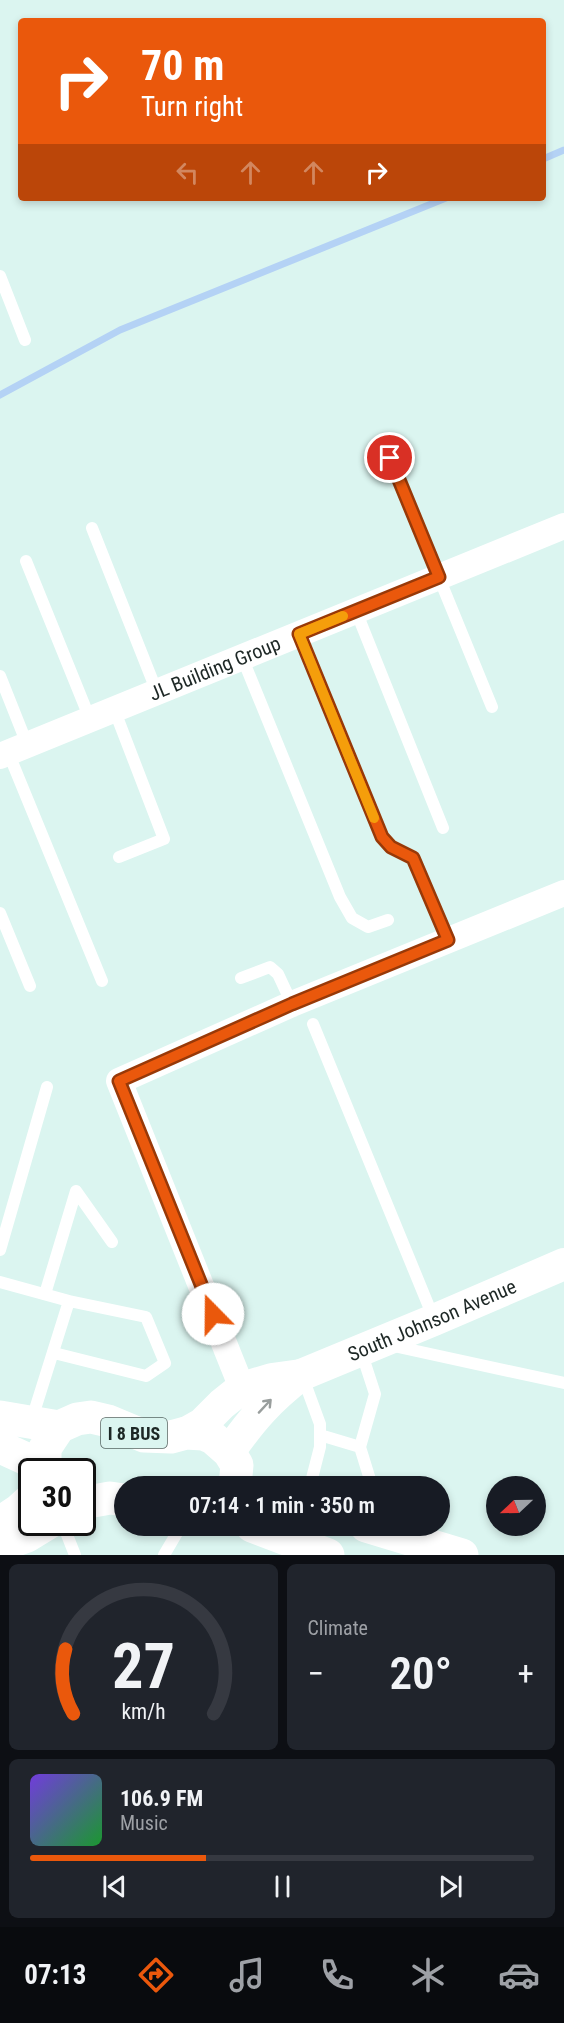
<!DOCTYPE html>
<meta charset="utf-8">
<style>
body{margin:0;font-family:"Roboto Condensed",sans-serif;background:#20242c;color:#f1f3f6;height:100vh;display:flex;flex-direction:column;font-size:22px;white-space:nowrap}
*{box-sizing:border-box;margin:0}
p{font-size:20px;color:#9ea1a6}
.icon{flex:none;width:33px;height:33px;fill:none;stroke:currentColor;stroke-width:2;stroke-linecap:round;stroke-linejoin:round}
.map{position:relative;height:1555px;overflow:hidden}
.drawer{display:flex;flex-direction:column;gap:9px;padding:9px;background:#0d0f14;flex:1}
.drawer>*{flex:none}
.guide{position:absolute;left:18px;top:18px;width:528px;height:183px;border-radius:6px;box-shadow:0 3px 9px #0003;background:#ea580c;color:#fff;overflow:hidden}
.needle{width:39px;rotate:248deg}
.buttons{position:absolute;left:486px;top:1476px;display:grid;gap:12px}
.buttons a{display:grid;place-items:center;width:60px;height:60px;border-radius:50%;background:#171b24;box-shadow:0 3px 9px #0003;font-size:30px}
.speed{position:absolute;left:18px;top:1458px;display:flex;gap:12px;font-size:30px;font-weight:700;text-align:center}
.speed>*{display:grid;place-content:center;width:78px;height:78px;border-radius:50%;background:#171b24;box-shadow:0 3px 9px #0003;line-height:1}
.speed .limit{border:3px solid #111;border-radius:9px;background:#fff;color:#111}
.pin{position:absolute;display:grid;place-items:center;width:51px;height:51px;color:#fff;margin:-26px;border:3px solid #fff;border-radius:50%;box-shadow:0 2px 6px #0007}
.me{position:absolute;width:66px;margin:-33px;rotate:338deg;stroke-linejoin:round;filter:drop-shadow(0 0 4px #0008)}
.turn{display:flex;align-items:center;gap:21px;height:126px;padding:0 24px;font-size:27px}
.turn .icon{width:78px;height:78px;stroke-width:2.5}
.turn b{display:block;font-size:42px;line-height:51px}
.lanes{display:flex;align-items:center;height:57px;padding:0 24px;background:#0003;justify-content:center;gap:30px;direction:ltr}
.lanes .off{opacity:.35}
.big{font-size:45px;font-weight:600;line-height:1.1}
.drawer .widget{flex:1;display:flex;flex-direction:column;justify-content:center;gap:9px;min-width:0;padding:0 21px;border-radius:9px;background:#20242c}
.drawer .dial{align-items:center;gap:0}
.dial svg{height:156px;overflow:visible;fill:none;stroke:#363941;stroke-width:7;stroke-linecap:round;text-anchor:middle}
.dial text{fill:#f1f3f6;stroke:none}
.song{display:flex;align-items:center;gap:18px}
.cover{width:72px;height:72px;border-radius:9px;background:linear-gradient(135deg,hsl(260 70% 55%),hsl(130 70% 35%))}
.played{height:6px;border-radius:3px;background:linear-gradient(90deg,#ea580c 35%,#363941 35%)}
.keys{display:flex;justify-content:space-around;direction:ltr}
.heat{display:flex;justify-content:space-between;align-items:center;font-size:33px;direction:ltr}
.drawer .tiles{flex:1;display:grid;gap:9px;grid-template-columns:1fr 1fr}
.widget:last-child{grid-column:span 2}
.trip{position:absolute;left:114px;top:1476px;width:336px;height:60px;border-radius:30px;background:#171b24;box-shadow:0 3px 9px #0003;font-weight:600;line-height:60px;text-align:center}
.tabs{display:flex;height:96px;justify-content:space-around;align-items:center;background:#090b0e;color:#9ea1a6}
.tabs .icon{width:42px;height:42px}
.tabs .active{color:#ea580c}
.tabs b{font-size:27px;color:#f1f3f6}
.map>svg:first-child{display:block}
.lines{fill:none;stroke-linecap:round;stroke-linejoin:round}
.stream{stroke:#b4d2f5;stroke-width:7}
.service{stroke:#fff;stroke-width:12}
.minor{stroke:#fff;stroke-width:26}
.tertiary{stroke:#fff;stroke-width:32}
.secondary{stroke:#fff;stroke-width:33}
.primary{stroke:#fff;stroke-width:33}
.oneway{stroke:#999e9d}
.route-casing{stroke:#983908;stroke-width:15}
.route{stroke:#ea580c;stroke-width:10}
.slow{stroke:#f59e0b;stroke-width:10}
.labels{text-anchor:middle;dominant-baseline:central;stroke-width:5;stroke-linejoin:round;paint-order:stroke}
.shield{fill:#dbf5f0;stroke:#566562;stroke-width:1.5}
.shield-label{font-size:18px;font-weight:bold;fill:#1d2725}
.street-label{font-size:20px;fill:#1d2725;stroke:#dbf5f0}
</style>
<div class="map">
<svg width="564" height="1555" viewBox="0 0 564 1555">
<rect width="100%" height="100%" fill="#dbf5f0"/>
<g class="lines">
<path class="stream" d="M543,159L564,150
M0,395L120,330L446,198"/>
<path class="service" d="M0,276L25,340
M390,458L492,707
M92,528L157,692
M26,561L90,719
M356,611L443,828
M299,634L382,837L391,847L413,858L448,941
M242,657L340,897L352,918L368,927L388,920
M0,676L27,744
M114,709L164,839L119,857
M8,752L102,981
M0,913L30,986
M241,978L270,967L278,974L292,1004
M313,1024L434,1319
M0,1250L47,1087
M0,1282L69,1301
M45,1294L76,1191L112,1242
M389,1345L564,1383
M361,1351L375,1394L360,1447L372,1486
M302,1375L320,1424V1447L310,1486
M31,1422L69,1301L146,1317L165,1363L146,1376L54,1353
M320,1435L360,1447
M62,1522L75,1555
M164,1555L181,1526"/>
<g class="minor">
<path id="s1" d="M0,756L564,526"/>
<path d="M242,1388L119,1081L292,1004L564,893"/>
</g>
<g class="tertiary">
<path id="s2" d="M301,1375L434,1320L564,1264"/>
<path d="M186,1433L202,1424L222,1404L242,1388L272,1379L301,1375C269,1400 253,1418 229,1452"/>
</g>
<path class="secondary" d="M0,1523L19,1510L32,1498
M0,1546L27,1536L50,1522"/>
<path class="primary" d="M0,1417L59,1427
M0,1447L44,1467
M45,1472V1448L59,1427L77,1419L91,1417L108,1421L144,1436L171,1437L186,1433L203,1434L213,1438L229,1452L237,1465L235,1486
M82,1503L110,1498L124,1500
M252,1526L328,1555
M366,1526L462,1555"/>
</g>
<defs><path id="oneway-shaft" d="M-6 0H5M1.5-3L5.5 0L1.5 3" fill="none" stroke-width="1.6" stroke-linecap="round" stroke-linejoin="round" transform="scale(1.5)"/></defs>
<use class="oneway" href="#oneway-shaft" transform="translate(265 1406) rotate(-47)"/>
<g class="lines">
<g class="route-casing">
<path id="route" d="M213,1314L119,1081L292,1004L448,940L413,858L391,847L382,837L299,634L439,577L390,458"/>
</g>
<use href="#route" class="route"/>
<path class="slow" d="M343,616L299,634L374,818"/>
</g>
<g class="labels">
<rect class="shield" x="101" y="1418" width="66" height="30" rx="4.5"/>
<g class="shield-label">
<text x="134" y="1433">I 8 BUS</text>
</g>
<g class="street-label">
<text stroke="none"><textPath href="#s1" startOffset="232">JL Building Group</textPath></text>
<text stroke="none"><textPath href="#s2" startOffset="142">South Johnson Avenue</textPath></text>
</g>
</g>
</svg>
<div class="buttons">
<a><svg class="needle" viewBox="-14 -14 28 28"><path d="M0-13l5 13h-10z" fill="#e53935"/><path d="M0 13l5-13h-10z" fill="#9ea1a6"/></svg></a>
</div>
<div class="speed"><div class="limit">30</div></div>
<div class="pin" style="left:390px;top:458px;background:#d93025"><svg class="icon" aria-label="arrive" viewBox="0 0 24 24"><path d="M6 21V4h12l-3 4 3 4H6"/></svg></div>
<svg class="me" style="left:213px;top:1314px" viewBox="-20 -20 40 40"><circle r="19" fill="#fff"/><path d="M0-13L10 11 0 6-10 11z" fill="#ea580c"/></svg>
<div class="trip">07:14 · 1 min · 350 m</div>
<div class="guide">
<div class="turn"><svg class="icon" aria-label="right" viewBox="0 0 24 24"><path d="M7 20v-9h11M14 6l5 5-5 5"/></svg><div><b>70 m</b>Turn right</div></div>
<div class="lanes"><svg class="icon off" aria-label="left" viewBox="0 0 24 24"><path d="M17 20v-9H6M10 6l-5 5 5 5"/></svg><svg class="icon off" aria-label="ahead" viewBox="0 0 24 24"><path d="M12 20V5M6 11l6-6 6 6"/></svg><svg class="icon off" aria-label="ahead" viewBox="0 0 24 24"><path d="M12 20V5M6 11l6-6 6 6"/></svg><svg class="icon" aria-label="right" viewBox="0 0 24 24"><path d="M7 20v-9h11M14 6l5 5-5 5"/></svg></div>
</div>
</div>
<section class="drawer">
<div class="tiles">
<div class="widget dial"><svg viewBox="0 0 100 80">
<path d="M14 69A42 42 0 1 1 86 69"/>
<path d="M14 69A42 42 0 0 1 10 36" stroke="#ea580c"/>
<text x="50" y="56" font-size="32" font-weight="700">27</text>
<text x="50" y="72" font-size="11">km/h</text>
</svg></div>
<div class="widget"><p>Climate</p>
<div class="heat"><a>−</a><b class="big">20°</b><a>+</a></div>
</div>
<div class="widget">
<div class="song"><i class="cover"></i><div><b>106.9 FM</b><p>Music</p></div></div>
<div class="played"></div>
<div class="keys"><svg class="icon" aria-label="previous" viewBox="0 0 24 24"><path d="M18 5L8 12l10 7zM5 5v14"/></svg><svg class="icon" aria-label="pause" viewBox="0 0 24 24"><path d="M8 5v14M16 5v14"/></svg><svg class="icon" aria-label="next" viewBox="0 0 24 24"><path d="M6 5l10 7-10 7zM19 5v14"/></svg></div>
</div>
</div>
</section>
<nav class="tabs">
<b>07:13</b>
<svg class="icon active" aria-label="directions" viewBox="0 0 24 24"><path d="M12 3l9 9-9 9-9-9zM9 14v-3h6M13 9l2 2-2 2"/></svg>
<svg class="icon" aria-label="music" viewBox="0 0 24 24"><path d="M9 18V5l10-2v13"/><circle cx="6" cy="18" r="3"/><circle cx="16" cy="16" r="3"/></svg>
<svg class="icon" aria-label="phone" viewBox="0 0 24 24"><path d="M5 4h4l2 5-3 2q2 4 5 5l2-3 5 2v4C11 20 4 13 5 4z"/></svg>
<svg class="icon" aria-label="climate" viewBox="0 0 24 24"><path d="M12 3v18M4 7l16 10M4 17L20 7"/></svg>
<svg class="icon" aria-label="car" viewBox="0 0 24 24"><path d="M5 17H2v-5l4-1 3-4h7l3 4 3 1v5h-3M9 17h6M6 11h13"/><circle cx="7" cy="17" r="2"/><circle cx="17" cy="17" r="2"/></svg>
</nav>
